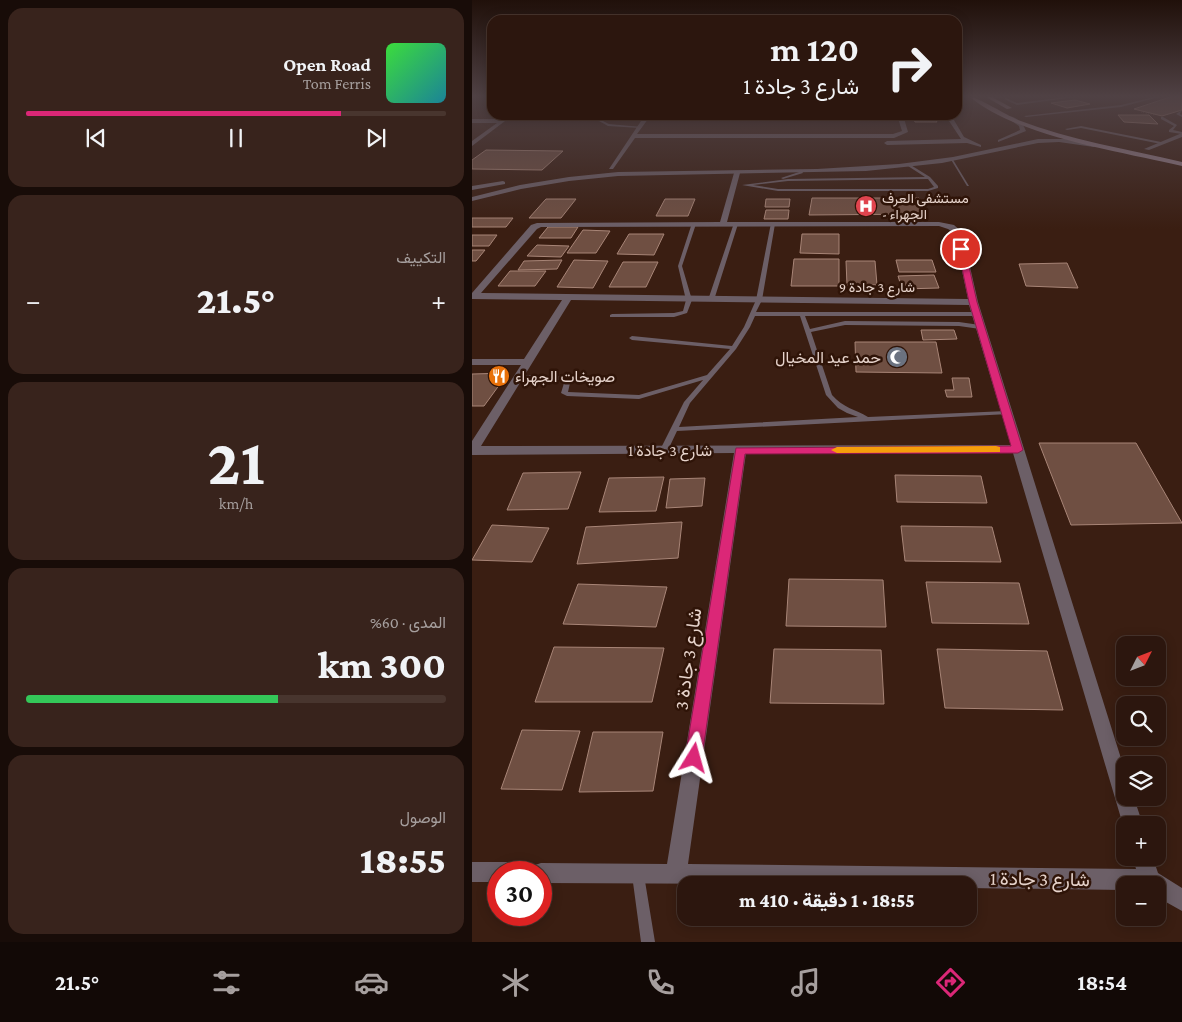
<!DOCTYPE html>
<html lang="ar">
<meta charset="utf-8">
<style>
body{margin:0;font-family:"Crimson Pro",Vazirmatn,serif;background:#38231c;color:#f1f3f6;direction:rtl;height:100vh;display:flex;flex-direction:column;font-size:19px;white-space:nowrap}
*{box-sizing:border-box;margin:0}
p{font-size:16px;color:#a69f9e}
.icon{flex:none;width:28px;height:28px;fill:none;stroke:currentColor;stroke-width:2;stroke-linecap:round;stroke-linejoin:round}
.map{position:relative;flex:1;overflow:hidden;direction:ltr}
.drawer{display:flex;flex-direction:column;gap:8px;padding:8px;background:#180c08;width:472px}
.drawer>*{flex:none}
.hud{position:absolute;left:15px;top:15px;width:475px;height:105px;border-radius:15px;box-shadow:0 2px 12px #0003,0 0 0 1px #48352e;direction:rtl;background:#2c160e;color:#f1f3f6;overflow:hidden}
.needle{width:32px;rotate:48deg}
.buttons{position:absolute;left:644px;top:636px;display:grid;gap:10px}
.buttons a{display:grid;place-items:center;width:50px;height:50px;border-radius:10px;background:#2c160e;box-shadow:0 2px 12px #0003,0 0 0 1px #48352e;font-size:25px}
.speed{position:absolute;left:15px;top:861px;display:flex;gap:10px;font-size:25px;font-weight:700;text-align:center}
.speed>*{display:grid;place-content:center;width:65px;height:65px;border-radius:50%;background:#2c160e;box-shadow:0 2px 12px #0003,0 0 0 1px #48352e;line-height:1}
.speed .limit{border:8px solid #d22;background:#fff;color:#111}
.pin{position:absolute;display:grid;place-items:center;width:42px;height:42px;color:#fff;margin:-21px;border:2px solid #fff;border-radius:50%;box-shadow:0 1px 5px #0007}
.me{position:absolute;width:55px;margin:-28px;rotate:8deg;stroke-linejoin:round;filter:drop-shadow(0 0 4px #0008)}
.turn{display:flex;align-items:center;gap:18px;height:105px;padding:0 20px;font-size:22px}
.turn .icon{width:65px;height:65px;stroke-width:2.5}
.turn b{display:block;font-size:35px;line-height:42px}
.big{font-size:38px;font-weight:800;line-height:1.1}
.drawer .tile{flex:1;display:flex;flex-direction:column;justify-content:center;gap:8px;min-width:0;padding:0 18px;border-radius:15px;background:#38231c}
.drawer .dial{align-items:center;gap:0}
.dial b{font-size:65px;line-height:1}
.song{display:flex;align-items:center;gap:15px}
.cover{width:60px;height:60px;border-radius:8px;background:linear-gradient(135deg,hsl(120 70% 55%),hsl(190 70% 35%))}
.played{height:5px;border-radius:2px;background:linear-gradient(90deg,#db2777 75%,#48352e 75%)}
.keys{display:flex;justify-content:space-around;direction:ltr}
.heat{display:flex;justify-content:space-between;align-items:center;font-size:28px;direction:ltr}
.charge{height:8px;border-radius:4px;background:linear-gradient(90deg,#34c759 60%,#48352e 0)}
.trip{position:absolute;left:205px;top:876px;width:300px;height:50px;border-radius:15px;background:#2c160e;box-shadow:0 2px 12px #0003,0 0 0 1px #48352e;font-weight:800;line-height:50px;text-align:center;direction:rtl}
.tabs{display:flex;height:80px;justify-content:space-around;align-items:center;background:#120906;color:#a69f9e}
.tabs .icon{width:35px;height:35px}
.tabs .active{color:#db2777}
.tabs b{font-size:22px;color:#f1f3f6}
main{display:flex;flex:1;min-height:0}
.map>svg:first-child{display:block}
.building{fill:#6f4f42;stroke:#a88577}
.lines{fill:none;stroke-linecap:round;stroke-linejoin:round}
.path{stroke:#897167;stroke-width:1;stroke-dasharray:0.5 2;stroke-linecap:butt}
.service{fill:#6c5f67;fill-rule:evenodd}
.minor{fill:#6c5f67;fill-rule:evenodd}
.tertiary{fill:#6c5f67;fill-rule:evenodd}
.secondary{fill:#947f8c;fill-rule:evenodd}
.route{fill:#db2777;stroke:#8e194d}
.slow{fill:#f59e0b}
.labels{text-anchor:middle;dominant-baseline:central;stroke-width:5;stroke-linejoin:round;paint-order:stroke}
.far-poi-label{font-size:14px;fill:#e6d3cb;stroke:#2f1408;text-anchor:start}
.far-street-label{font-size:14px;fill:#e6d3cb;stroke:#2f1408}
.poi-label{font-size:16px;fill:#e6d3cb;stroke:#2f1408;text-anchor:end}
.street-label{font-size:16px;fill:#e6d3cb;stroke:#2f1408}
.near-street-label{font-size:19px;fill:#e6d3cb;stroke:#2f1408}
</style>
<main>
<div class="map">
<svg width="710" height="942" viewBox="0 0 710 942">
<rect width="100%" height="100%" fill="#3a1e12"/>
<path class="building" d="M698,97H710V110L690,116L662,109Z
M603,100L618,104L595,108L579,103Z
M440,115H461L465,122H443Z
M646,115H677L686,124L652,122Z
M14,150L91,151L70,170L0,169V160Z
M340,198H447L450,214L337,215Z
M74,199H104L89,218H57Z
M193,199H223L216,216H184Z
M294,199H318L317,207H293Z
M294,210H317L316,219H292Z
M0,218H41L34,227H0Z
M76,227H106L99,238H67Z
M111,230L138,231L124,253H95Z
M157,234H192L182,255L145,254Z
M330,234H367V254L328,253Z
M0,235H25L17,246H0Z
M65,245L97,246L89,257L55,256Z
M0,250H13L4,261H0Z
M322,259H367V286H319Z
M90,260L85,269L46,270L52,261Z
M102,260L136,261L121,288L85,287Z
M424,260H460L464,272H427Z
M374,261H403L405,285H375Z
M151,262H186L174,287H137Z
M595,263L606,288L554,286L547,264Z
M38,271H74L63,286H26Z
M462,275L467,288L430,289L426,276Z
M449,330H482L485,339L451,340Z
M383,342H464L470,373L384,372Z
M36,373L12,406H0V374Z
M480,378H497L500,397H475L473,390H482Z
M567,443H664L710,523L599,525Z
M109,472L96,509L35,510L51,473Z
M423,475L509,476L515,503L425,502Z
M192,477L184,511L127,512L137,478Z
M233,478L230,506L194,508L198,479Z
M210,522L206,558L105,564L114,527Z
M20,525L77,528L60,562L0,560Z
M429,526L520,527L529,562L433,561Z
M317,579L411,580L414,627L314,626Z
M454,582L547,583L557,624L460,623Z
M106,584L195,587L184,627L91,624Z
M82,647L192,648L180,702H63Z
M302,649L409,650L412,704L298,703Z
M465,649L575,651L591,710L473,708Z
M50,730L108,731L90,790L29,789Z
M121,732H191L181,791L107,792Z"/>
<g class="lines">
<path class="path" d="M669,112L682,115"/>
<path class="service" d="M515,97H531L516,99Z
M595,97H603L545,105L532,99L534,98L545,103Z
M682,97H687L649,107L554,117L552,116L649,105Z
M710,110L708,114L710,115V117L704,114Z
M128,115H132L131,121L137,124L170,127L168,128L136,126L127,121Z
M689,117H691L705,125L701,130L710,132V134L697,132V130L702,126L689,119Z
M609,126L689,142L691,143L689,144L609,128L595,130L593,129Z
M478,158H480L497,186H495Z
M437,164L458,177L466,186V188L456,191H306L270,185L316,179L453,177L436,166ZM456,179L462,187L456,189H306L281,185L316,181Z
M330,171L331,173L311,179L309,178Z
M220,223L224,224L210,266L220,300L215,313L202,317H138V315L140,314L202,313L211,311L214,300L206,266Z
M262,223L266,224L242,300L237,301L236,300Z
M299,223L303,224L290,300L284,312H504L507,314L504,316H333L338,329L373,321L487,322L508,325L511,327L508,329L487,326L373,325L339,332L360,395C371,408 383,409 396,417L535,411L537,412L538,413L537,414L205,431L196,450L192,452L188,450L212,402L231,380L167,399L95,396L89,393L92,383L90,380L46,379L43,377L46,375L92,376L94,377L98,383L96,392L167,395L235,375L258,349L160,340L157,338L160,336L260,346L272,327L284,300ZM283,316H328L354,395L366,408L375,413L386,417L207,427L218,403L264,349L278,327Z
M166,869L170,871L172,875L183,942H169L160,875L162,871Z"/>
<path class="minor" d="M35,115H41L0,146V141L25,123H0V119H29Z
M173,115H179L165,134H421L430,131L425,115H431L436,132L422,138H163L141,169H137Z
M473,115H479L492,137L509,145V147L495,143L415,145L412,143L415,141L489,139Z
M710,133V137L677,150L672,149Z
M265,171L268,173L255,222H467L482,225L490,232L506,302L652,768V798H662L671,825H652V828L651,825L541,453H274L216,864L664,869L661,858H681L686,873L710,888V911L685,897V885H652V890L496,888V885L69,883V872H26V882H0V862H55L63,865L69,863L195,864L262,453L0,455V441L49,365H0V359H52L90,300L0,299V293L59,225L65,223L248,222L262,173ZM467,226L476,229L482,233L496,299L9,293L65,229L69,227ZM99,300L497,305L539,445L9,446Z"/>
<path class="tertiary" d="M535,116C544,116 551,123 554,131L526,142V140L548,130L547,126L535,118Z
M566,139H594L625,145L622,147L587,142L566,143L470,163L394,171L146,176L97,181L49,189L0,201V197L48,185L97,177L146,172L345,169L427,164L481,157Z
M31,181L33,182V184L0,190V186Z"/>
<path class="secondary" d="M498,97C506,97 534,115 546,120C598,140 655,149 710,162V166C650,152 544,136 498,97Z
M514,97H520L540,108L535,109Z"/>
</g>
<linearGradient id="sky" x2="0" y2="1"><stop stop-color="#20100a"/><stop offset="0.42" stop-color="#4f4144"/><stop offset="1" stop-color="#4f4144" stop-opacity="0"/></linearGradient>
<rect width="710" height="229" fill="url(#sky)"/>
<path class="route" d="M489,247L493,249L505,302L551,450L546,453L273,454L230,758L228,764L222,766L216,764L213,758L264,448L539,446L497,302L486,249Z"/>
<path class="slow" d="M524,446L528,447V452L365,453L359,450L365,447Z"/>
<defs>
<g id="hospital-disc" transform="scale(1.125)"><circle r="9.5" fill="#e0444e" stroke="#2f1408"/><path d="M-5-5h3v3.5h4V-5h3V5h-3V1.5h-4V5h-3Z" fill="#fff"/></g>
<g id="mosque-disc" transform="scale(1.125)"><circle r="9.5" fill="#6b7280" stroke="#2f1408"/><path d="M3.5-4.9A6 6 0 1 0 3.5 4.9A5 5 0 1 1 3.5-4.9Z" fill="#fff"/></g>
<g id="restaurant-disc" transform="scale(1.125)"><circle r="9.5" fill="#e8710a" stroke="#2f1408"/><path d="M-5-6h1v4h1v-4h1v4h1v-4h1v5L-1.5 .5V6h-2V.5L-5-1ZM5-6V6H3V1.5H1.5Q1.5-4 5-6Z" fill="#fff"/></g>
</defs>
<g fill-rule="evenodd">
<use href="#hospital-disc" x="394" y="206"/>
<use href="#mosque-disc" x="425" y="357"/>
<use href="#restaurant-disc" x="27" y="376"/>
</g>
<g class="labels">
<g class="far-poi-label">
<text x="410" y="198">مستشفى العرف<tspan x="410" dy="16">- الجهراء</tspan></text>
</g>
<g class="far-street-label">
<text x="405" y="287">شارع 3 جادة 9</text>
</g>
<g class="poi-label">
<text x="409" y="357">حمد عيد المخيال</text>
<text x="43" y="376" text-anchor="start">صويخات الجهراء</text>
</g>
<g class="street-label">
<text x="198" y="450">شارع 3 جادة 1</text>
</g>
<g class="near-street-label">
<text transform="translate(216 659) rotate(-82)">شارع 3 جادة 3</text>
<text transform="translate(568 879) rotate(1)">شارع 3 جادة 1</text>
</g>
</g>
</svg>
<div class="buttons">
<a><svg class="needle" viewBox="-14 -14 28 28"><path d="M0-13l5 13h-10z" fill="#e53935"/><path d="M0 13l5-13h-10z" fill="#a69f9e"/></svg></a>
<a><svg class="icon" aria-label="search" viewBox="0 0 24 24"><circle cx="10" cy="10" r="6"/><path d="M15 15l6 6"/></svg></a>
<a><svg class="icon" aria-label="layers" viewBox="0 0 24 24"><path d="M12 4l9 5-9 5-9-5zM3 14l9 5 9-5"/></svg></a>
<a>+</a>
<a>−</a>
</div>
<div class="speed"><div class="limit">30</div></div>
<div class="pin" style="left:489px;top:249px;background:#d93025"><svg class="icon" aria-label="arrive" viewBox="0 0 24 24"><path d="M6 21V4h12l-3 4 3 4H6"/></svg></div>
<svg class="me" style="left:222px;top:758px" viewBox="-20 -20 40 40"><path d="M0-17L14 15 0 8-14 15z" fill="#db2777" stroke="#fff" stroke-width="4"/></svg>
<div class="trip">18:55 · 1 دقيقة · 410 m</div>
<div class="hud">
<div class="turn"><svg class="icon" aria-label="right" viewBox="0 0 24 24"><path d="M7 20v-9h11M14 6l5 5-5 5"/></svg><div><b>120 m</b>شارع 3 جادة 1</div></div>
</div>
</div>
<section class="drawer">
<div class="tile">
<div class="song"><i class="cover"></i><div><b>Open Road</b><p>Tom Ferris</p></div></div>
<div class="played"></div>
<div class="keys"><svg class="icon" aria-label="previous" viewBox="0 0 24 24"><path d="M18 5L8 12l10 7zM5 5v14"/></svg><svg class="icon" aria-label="pause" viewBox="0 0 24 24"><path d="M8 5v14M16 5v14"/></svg><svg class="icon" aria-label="next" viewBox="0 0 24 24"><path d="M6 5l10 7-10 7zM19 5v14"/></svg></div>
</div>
<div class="tile"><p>التكييف</p>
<div class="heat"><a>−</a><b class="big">21.5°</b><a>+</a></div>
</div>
<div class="tile dial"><b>21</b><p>km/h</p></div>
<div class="tile"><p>المدى · 60%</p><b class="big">300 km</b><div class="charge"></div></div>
<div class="tile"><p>الوصول</p><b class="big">18:55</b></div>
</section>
</main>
<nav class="tabs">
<b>18:54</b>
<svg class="icon active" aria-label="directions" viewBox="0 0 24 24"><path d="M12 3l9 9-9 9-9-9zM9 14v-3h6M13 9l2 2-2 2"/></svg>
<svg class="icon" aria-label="music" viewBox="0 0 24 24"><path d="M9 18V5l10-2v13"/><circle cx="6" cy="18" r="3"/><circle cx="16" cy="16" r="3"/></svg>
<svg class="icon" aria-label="phone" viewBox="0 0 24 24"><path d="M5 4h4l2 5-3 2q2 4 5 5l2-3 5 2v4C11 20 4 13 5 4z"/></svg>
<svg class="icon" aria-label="climate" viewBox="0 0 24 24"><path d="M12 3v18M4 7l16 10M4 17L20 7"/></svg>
<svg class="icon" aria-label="car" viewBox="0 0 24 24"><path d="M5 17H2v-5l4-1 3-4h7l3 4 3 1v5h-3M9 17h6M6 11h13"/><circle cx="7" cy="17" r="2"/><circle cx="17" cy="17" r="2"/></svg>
<svg class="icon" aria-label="filters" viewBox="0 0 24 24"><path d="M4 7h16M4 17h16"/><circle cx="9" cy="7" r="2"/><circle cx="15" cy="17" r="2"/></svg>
<b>21.5°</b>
</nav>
